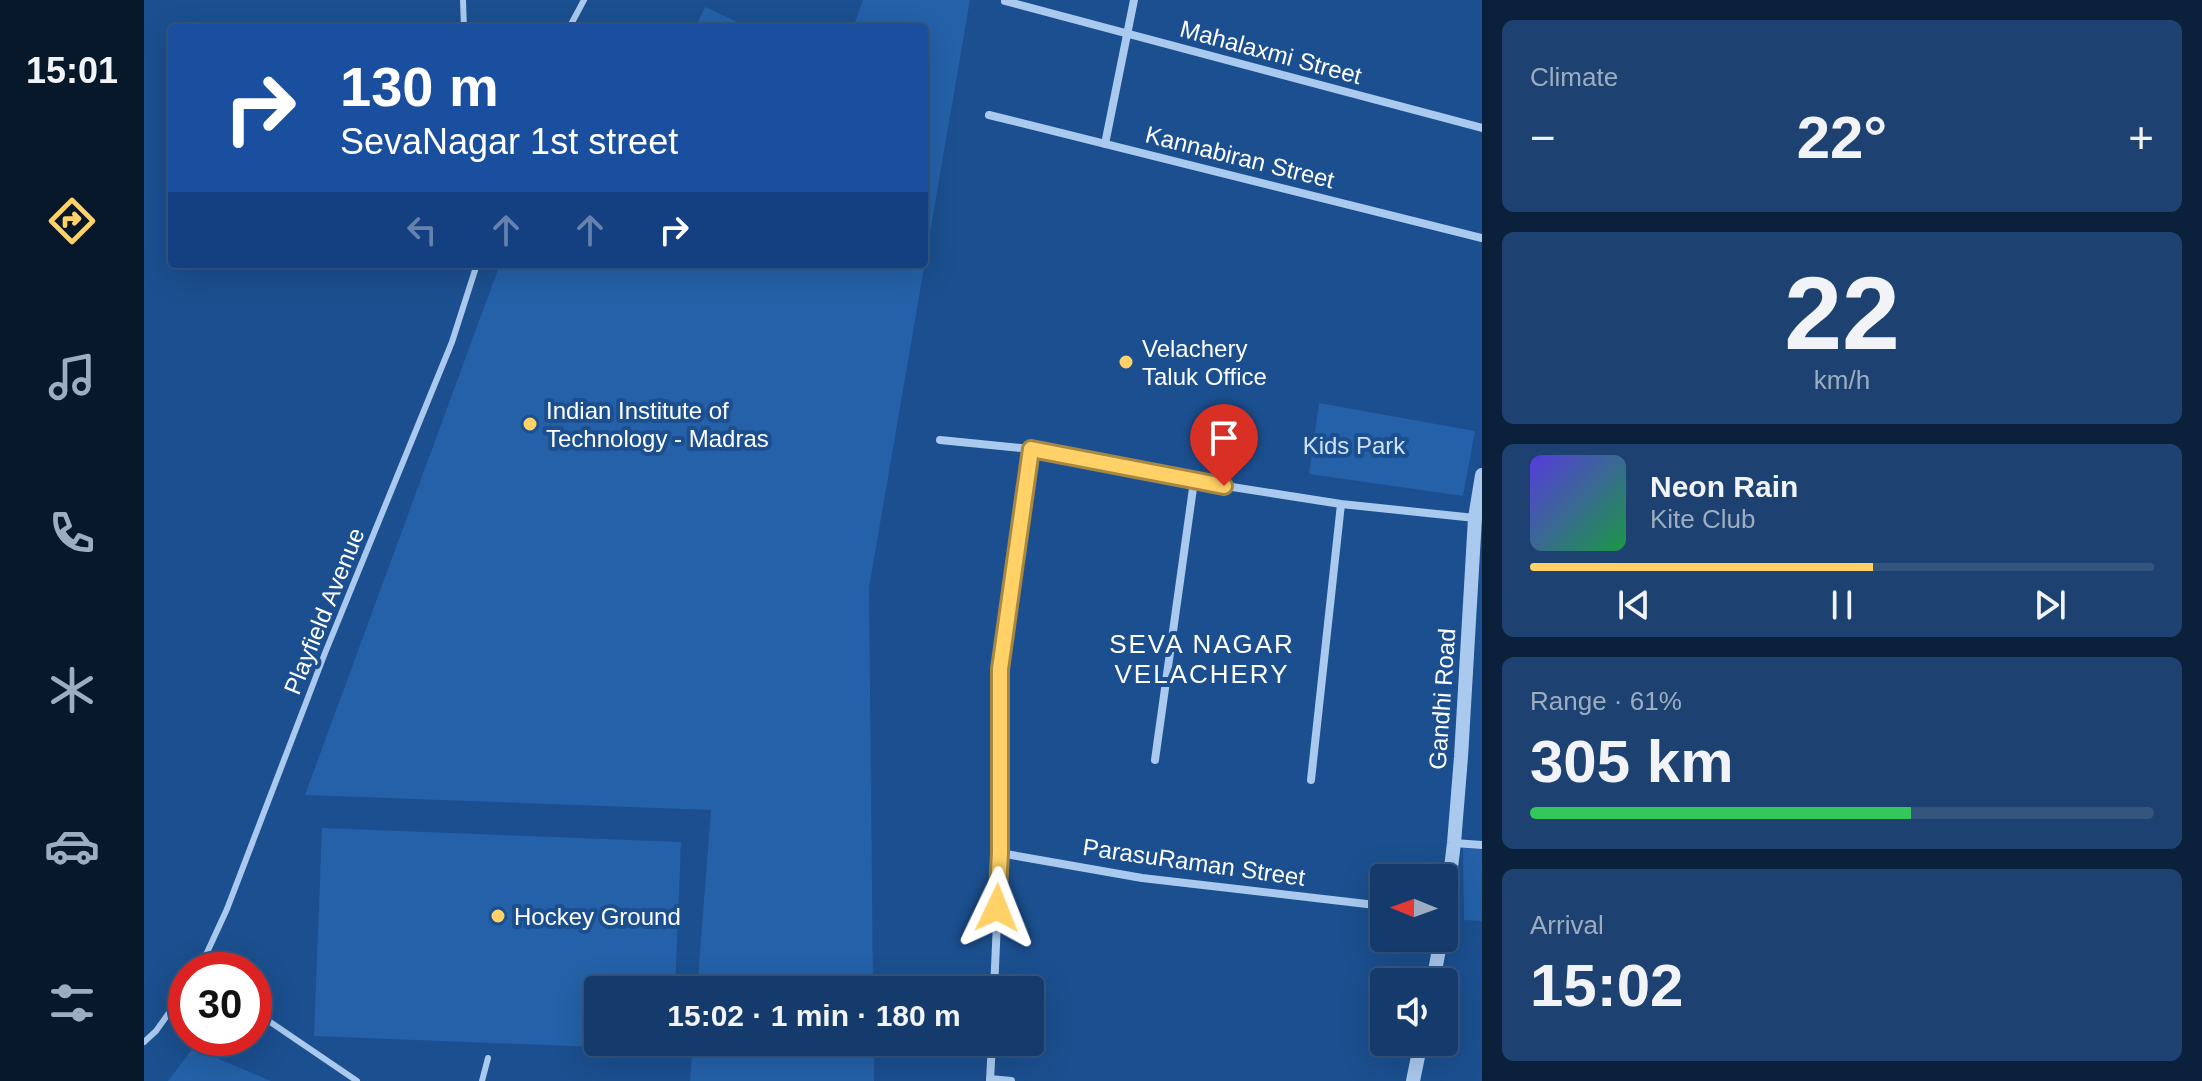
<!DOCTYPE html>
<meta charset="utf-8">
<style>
body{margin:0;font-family:Arial,sans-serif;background:#1d4271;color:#f1f3f6;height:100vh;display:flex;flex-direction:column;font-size:30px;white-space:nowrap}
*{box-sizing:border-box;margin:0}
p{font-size:26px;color:#9dadc1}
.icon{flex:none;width:44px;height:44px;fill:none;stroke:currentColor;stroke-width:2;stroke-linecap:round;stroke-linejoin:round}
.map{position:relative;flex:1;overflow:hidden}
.side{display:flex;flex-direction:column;gap:20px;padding:20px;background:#0b203b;width:720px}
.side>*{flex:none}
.guide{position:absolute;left:24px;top:24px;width:760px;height:244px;border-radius:8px;box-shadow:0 8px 32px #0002,0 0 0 2px #33557e;background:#1a4fa0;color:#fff;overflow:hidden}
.needle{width:52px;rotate:271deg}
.buttons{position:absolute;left:1226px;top:864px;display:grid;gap:16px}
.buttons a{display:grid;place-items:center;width:88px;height:88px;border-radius:8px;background:#143b6b;box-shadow:0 8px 32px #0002,0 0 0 2px #33557e;font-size:40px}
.speed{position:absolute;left:24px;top:952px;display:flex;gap:16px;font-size:40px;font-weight:700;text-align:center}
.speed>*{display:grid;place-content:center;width:104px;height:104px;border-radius:50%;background:#143b6b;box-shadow:0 8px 32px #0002,0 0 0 2px #33557e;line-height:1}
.speed .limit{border:12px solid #d22;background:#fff;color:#111}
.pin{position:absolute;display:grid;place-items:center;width:68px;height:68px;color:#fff;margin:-82px -34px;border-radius:50% 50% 50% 0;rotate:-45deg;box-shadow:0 0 8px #0007}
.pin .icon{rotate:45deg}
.me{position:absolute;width:88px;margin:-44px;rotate:2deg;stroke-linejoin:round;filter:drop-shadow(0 0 6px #0008)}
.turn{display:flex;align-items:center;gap:28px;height:168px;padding:0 40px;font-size:36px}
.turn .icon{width:104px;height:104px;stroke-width:2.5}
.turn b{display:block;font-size:56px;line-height:68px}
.lanes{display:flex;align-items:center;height:76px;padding:0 40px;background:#0003;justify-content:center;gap:40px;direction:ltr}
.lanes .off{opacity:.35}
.big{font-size:60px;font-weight:800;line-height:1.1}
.side .card{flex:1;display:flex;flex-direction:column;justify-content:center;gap:12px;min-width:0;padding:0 28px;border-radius:12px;background:#1d4271}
.side .dial{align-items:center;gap:0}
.dial b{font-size:104px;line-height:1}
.song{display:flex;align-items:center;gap:24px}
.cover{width:96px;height:96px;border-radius:12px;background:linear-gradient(135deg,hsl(250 70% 55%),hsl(140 70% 35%))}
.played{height:8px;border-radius:4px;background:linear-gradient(90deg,#ffd166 55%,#33557e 55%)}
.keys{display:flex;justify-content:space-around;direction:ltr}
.heat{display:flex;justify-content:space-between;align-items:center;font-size:44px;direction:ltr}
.charge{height:12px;border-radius:6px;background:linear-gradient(90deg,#34c759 61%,#33557e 0)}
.trip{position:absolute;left:440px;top:976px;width:460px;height:80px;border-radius:8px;background:#143b6b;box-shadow:0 8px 32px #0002,0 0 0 2px #33557e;font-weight:800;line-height:80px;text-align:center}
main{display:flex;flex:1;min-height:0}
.menu{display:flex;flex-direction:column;width:144px;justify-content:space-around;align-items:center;background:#08182b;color:#9dadc1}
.menu .icon{width:56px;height:56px}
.menu .on{color:#ffd166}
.menu b{font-size:36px;color:#f1f3f6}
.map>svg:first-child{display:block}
.green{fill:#2461a8}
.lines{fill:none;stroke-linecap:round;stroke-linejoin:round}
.service{stroke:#a9c9ee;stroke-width:6}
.minor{stroke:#a9c9ee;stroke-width:8}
.tertiary{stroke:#a9c9ee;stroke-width:14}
.route-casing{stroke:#a68842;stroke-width:20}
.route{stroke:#ffd166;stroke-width:14}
.poi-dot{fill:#ffd166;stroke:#1b4f8f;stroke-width:3}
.labels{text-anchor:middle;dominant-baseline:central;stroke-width:8;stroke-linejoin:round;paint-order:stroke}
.street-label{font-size:24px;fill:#fff;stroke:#1b4f8f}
.poi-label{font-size:24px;fill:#fff;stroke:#1b4f8f;text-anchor:start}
.park-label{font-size:24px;fill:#cfe3fa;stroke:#1b4f8f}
.neighbourhood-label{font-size:26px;letter-spacing:2px;fill:#fff;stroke:#1b4f8f}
</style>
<main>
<nav class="menu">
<b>15:01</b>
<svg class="icon on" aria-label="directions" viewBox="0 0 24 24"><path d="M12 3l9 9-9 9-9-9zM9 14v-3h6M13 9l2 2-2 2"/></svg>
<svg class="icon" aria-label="music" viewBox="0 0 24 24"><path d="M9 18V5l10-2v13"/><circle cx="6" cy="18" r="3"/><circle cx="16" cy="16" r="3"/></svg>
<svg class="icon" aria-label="phone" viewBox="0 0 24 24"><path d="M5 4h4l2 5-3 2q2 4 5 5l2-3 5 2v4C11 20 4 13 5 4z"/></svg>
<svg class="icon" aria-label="climate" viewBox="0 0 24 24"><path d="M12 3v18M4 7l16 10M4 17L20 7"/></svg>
<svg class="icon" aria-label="car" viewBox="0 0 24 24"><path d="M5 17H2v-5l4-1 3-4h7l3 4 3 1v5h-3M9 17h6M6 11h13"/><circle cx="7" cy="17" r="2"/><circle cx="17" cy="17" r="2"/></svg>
<svg class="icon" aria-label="filters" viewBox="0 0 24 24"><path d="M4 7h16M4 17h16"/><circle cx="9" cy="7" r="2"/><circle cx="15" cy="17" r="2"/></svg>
</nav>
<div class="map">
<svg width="1338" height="1081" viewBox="0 0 1338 1081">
<rect width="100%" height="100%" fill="#1b4f8f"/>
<path class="green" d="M719,0H826L725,588L729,990H553L567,810L161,795L356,264H780V28H709Z
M561,7L607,28H551Z
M1175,403L1331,431L1319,496L1165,474Z
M178,828L537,842L531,990H454V1042H529L528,1050L170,1036Z
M1319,848L1338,849V921L1320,920Z
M549,1042H730V1081H546Z
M49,1048L127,1081H24Z"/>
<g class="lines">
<path class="service" d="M319,0L320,28
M425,28L440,0
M55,970L83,909L181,653L308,342L333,264
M110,1011L213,1081
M0,1042L12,1031L42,989
M338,1081L344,1058"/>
<path class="minor" d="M861,1L1338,128
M845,115L1338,238
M961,144L990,0
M796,440L887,449L1050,481L1197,504L1331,518
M1011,760L1050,481
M1167,780L1197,504
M1310,843L1338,845
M856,853L998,878L1240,906
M850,990L856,853V669L887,449
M846,1079L867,1081
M846,1081L848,1042"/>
<path class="tertiary" d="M1300,925L1310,843L1317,757L1331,518L1338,475
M1289,982L1297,938
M1269,1081L1277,1042"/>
</g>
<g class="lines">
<g class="route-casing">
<path id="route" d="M853,908L856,853V669L887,449L1080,486"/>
</g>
<use href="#route" class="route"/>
</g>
<g class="poi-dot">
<circle cx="982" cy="362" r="8"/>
<circle cx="386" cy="424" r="8"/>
<circle cx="354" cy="916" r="8"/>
</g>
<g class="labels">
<g class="street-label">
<text transform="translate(1127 52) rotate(15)">Mahalaxmi Street</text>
<text transform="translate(1096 157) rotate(14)">Kannabiran Street</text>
<text transform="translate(180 611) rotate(-68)">Playfield Avenue</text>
<text transform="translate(1298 699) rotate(-86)">Gandhi Road</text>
<text transform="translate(1050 862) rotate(8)">ParasuRaman Street</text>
</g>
<g class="poi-label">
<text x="998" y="348">Velachery<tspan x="998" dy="28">Taluk Office</tspan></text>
<text x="402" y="410">Indian Institute of<tspan x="402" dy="28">Technology - Madras</tspan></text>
<text x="370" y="916">Hockey Ground</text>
</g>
<g class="park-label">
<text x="1210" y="445">Kids Park</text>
</g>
<g class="neighbourhood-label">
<text x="1058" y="644">SEVA NAGAR<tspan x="1058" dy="30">VELACHERY</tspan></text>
</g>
</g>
</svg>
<div class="buttons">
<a><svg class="needle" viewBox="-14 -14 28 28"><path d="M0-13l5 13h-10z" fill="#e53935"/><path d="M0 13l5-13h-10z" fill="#9dadc1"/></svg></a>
<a><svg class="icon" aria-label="sound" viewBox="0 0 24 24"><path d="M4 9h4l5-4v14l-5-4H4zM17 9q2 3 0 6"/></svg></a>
</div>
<div class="speed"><div class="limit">30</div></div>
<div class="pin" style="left:1080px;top:486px;background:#d93025"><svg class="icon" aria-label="arrive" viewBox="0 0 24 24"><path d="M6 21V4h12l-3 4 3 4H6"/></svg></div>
<svg class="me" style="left:853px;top:908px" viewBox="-20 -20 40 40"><path d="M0-17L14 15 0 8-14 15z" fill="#ffd166" stroke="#fff" stroke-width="4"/></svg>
<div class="trip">15:02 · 1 min · 180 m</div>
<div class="guide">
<div class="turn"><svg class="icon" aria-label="right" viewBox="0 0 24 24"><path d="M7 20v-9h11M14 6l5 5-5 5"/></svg><div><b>130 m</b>SevaNagar 1st street</div></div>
<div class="lanes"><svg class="icon off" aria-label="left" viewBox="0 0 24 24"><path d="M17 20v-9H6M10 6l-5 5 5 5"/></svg><svg class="icon off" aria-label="ahead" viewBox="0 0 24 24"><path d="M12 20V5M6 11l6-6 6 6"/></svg><svg class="icon off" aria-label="ahead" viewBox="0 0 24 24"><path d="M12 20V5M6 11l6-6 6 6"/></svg><svg class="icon" aria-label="right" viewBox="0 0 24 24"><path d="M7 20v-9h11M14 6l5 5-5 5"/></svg></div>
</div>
</div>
<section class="side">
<div class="card"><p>Climate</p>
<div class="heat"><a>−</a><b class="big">22°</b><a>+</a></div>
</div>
<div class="card dial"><b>22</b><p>km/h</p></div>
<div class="card">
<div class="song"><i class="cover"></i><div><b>Neon Rain</b><p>Kite Club</p></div></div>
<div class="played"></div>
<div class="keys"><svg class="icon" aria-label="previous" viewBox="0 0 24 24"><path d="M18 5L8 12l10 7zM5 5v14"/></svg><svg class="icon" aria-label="pause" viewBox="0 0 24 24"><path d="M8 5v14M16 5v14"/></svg><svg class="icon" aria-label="next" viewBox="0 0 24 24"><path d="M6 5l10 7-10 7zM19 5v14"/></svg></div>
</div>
<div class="card"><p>Range · 61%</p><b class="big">305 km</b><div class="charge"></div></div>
<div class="card"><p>Arrival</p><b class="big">15:02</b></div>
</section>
</main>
